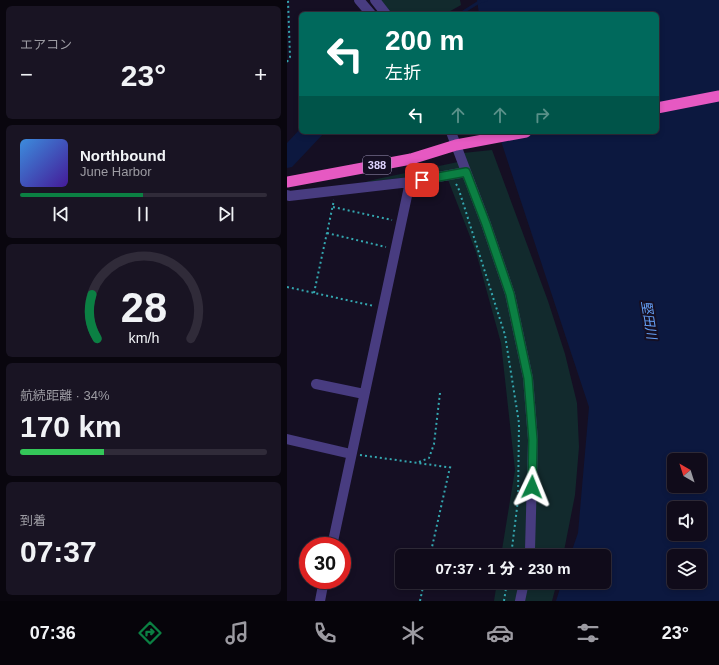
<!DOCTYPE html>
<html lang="ja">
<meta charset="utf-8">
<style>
body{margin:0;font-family:Arial,"Noto Sans JP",sans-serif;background:#191423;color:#f1f3f6;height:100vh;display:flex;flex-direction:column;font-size:15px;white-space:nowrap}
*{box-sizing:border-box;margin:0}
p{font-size:13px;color:#9c9ba2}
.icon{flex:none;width:22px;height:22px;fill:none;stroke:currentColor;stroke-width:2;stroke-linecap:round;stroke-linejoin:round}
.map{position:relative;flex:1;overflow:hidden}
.panel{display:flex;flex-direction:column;gap:6px;padding:6px;background:#09060e;width:287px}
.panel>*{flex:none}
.banner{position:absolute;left:12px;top:12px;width:360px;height:122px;border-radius:6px;box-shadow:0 2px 6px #0003,0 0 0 1px #302b39;background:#00695c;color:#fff;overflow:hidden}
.needle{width:26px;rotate:321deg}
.buttons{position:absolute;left:380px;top:453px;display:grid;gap:8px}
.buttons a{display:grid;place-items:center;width:40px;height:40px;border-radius:6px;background:#100b1a;box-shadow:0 2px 6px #0003,0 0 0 1px #302b39;font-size:20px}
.speed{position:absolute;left:12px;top:537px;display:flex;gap:8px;font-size:20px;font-weight:700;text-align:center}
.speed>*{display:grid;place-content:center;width:52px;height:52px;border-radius:50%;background:#100b1a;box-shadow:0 2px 6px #0003,0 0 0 1px #302b39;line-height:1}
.speed .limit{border:6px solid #d22;background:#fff;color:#111}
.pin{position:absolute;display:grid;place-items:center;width:34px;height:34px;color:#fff;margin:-17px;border-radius:8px;box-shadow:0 2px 6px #0006}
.me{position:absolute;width:44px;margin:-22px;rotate:2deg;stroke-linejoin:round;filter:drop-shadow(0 0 3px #0008)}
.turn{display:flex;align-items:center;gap:14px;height:84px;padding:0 20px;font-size:18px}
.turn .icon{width:52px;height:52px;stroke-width:2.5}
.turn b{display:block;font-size:28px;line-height:34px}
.lanes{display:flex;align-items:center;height:38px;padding:0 20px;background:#0003;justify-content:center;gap:20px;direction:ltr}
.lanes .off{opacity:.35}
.big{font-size:30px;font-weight:800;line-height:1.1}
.panel .tile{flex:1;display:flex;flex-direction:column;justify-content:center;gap:6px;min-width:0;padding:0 14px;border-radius:6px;background:#191423}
.panel .dial{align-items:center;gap:0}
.dial svg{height:104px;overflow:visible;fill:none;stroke:#302b39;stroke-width:7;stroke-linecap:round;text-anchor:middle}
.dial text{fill:#f1f3f6;stroke:none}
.song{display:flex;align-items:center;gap:12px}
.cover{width:48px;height:48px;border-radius:6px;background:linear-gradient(135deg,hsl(210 70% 55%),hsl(260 70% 35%))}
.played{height:4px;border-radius:2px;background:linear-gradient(90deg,#0b8043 50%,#302b39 50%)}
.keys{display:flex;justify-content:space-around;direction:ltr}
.heat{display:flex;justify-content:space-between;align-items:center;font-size:22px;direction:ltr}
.charge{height:6px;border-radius:3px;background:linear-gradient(90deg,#34c759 34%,#302b39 0)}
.trip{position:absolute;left:108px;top:549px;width:216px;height:40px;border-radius:6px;background:#100b1a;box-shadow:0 2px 6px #0003,0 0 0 1px #302b39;font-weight:800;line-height:40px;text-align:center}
.menu{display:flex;height:64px;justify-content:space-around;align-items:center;background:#06040a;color:#9c9ba2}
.menu .icon{width:28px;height:28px}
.menu .selected{color:#0b8043}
.menu b{font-size:18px;color:#f1f3f6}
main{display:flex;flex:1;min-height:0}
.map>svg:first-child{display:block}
.green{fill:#122a2d}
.water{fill:#0c183f;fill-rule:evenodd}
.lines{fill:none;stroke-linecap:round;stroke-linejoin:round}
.stream{stroke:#0c183f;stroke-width:3}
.path{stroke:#34a7b0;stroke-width:2;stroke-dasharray:2 3;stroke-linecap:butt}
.minor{stroke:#483c80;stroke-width:10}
.trunk{stroke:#e659c2;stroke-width:11}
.route-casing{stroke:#07532c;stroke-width:10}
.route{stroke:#0b8043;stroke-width:7}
.labels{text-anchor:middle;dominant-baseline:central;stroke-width:4;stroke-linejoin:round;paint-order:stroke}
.shield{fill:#150f23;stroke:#a198bc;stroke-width:1}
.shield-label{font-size:11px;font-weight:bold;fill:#ddd3fd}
.water-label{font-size:13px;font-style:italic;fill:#66a1f8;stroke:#150f23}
</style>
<main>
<section class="panel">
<div class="tile"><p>エアコン</p>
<div class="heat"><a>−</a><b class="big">23°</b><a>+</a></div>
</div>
<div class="tile">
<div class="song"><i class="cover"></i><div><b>Northbound</b><p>June Harbor</p></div></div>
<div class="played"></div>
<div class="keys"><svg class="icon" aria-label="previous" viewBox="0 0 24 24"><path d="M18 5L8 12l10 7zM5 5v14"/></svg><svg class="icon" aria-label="pause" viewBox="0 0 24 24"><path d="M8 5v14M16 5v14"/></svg><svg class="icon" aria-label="next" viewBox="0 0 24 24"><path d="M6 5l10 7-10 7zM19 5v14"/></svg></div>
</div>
<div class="tile dial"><svg viewBox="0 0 100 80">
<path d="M14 69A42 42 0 1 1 86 69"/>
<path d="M14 69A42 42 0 0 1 10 35" stroke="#0b8043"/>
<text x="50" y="56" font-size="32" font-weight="700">28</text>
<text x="50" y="72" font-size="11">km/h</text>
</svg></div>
<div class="tile"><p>航続距離 · 34%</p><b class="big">170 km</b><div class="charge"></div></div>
<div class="tile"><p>到着</p><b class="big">07:37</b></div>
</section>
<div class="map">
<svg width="432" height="601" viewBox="0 0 432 601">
<rect width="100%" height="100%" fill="#150f23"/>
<path class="green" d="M91,0H173L174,5L158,14H103Z
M205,150L261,301L278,354L290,403L292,447L288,495L276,556H214L228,470L214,343L189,252L158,172L75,183L90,179L171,162L176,153Z
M210,582H270L265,601H207Z"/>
<path class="water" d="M190,0H432V601H269L275,582H317V556H283L291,533L302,407L211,132H370V14H192ZM387,460H413V486H387ZM387,508H413V534H387ZM387,556H413V582H387Z
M14,128V132H38L5,167L0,168V143Z"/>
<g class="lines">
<path class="stream" d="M173,14L192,2L199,0"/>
<path class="path" d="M0,62L3,57L1,0
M169,184L171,187L218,335L232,423L231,500L224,556
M46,207L105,220
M40,233L99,247
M0,287L87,306
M27,293L47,200
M73,455L167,468
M132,462L142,458L147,444L153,393
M143,556L163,467
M133,601L137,582
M217,601L220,582"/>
<path class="minor" d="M72,0L84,14
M88,0L99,14
M164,132L199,224L223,294L241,378L246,440L243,550L242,556
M0,195L2,196L123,182L179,172
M29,384L77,394
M0,439L64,454
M45,546L123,182
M33,601L37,580
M233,601L237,582"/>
<path class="trunk" d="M370,108L432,96
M0,182L124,159L169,145L239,132"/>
</g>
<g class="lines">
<g class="route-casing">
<path id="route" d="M135,180L179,172L199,224L223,294L241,378L246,440L245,487"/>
</g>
<use href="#route" class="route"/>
</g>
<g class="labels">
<rect class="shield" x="76" y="156" width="28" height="18" rx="3"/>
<g class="shield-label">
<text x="90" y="165">388</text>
</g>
<g class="water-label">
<text transform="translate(362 320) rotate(81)">堅田川</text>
</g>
</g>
</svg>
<div class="buttons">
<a><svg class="needle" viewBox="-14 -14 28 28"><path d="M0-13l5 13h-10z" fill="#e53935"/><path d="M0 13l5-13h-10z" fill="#9c9ba2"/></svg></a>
<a><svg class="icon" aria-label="sound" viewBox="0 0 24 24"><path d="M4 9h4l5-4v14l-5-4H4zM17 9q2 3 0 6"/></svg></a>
<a><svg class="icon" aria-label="layers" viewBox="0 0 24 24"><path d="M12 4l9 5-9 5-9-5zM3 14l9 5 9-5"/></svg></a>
</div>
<div class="speed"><div class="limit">30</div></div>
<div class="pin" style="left:135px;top:180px;background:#d93025"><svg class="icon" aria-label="arrive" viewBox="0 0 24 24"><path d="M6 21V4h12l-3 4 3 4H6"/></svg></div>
<svg class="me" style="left:245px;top:487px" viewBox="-20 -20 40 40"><path d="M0-17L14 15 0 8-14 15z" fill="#0b8043" stroke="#fff" stroke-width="4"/></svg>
<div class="trip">07:37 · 1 分 · 230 m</div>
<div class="banner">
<div class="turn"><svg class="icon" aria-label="left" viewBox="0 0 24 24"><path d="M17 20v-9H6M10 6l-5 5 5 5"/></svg><div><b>200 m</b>左折</div></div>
<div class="lanes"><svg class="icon" aria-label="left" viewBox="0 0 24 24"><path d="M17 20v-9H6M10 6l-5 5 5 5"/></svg><svg class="icon off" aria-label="ahead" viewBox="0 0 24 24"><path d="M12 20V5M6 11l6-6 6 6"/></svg><svg class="icon off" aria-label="ahead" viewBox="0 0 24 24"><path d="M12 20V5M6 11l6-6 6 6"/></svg><svg class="icon off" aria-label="right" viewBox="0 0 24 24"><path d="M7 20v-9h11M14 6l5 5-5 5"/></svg></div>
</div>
</div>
</main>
<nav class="menu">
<b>07:36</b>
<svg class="icon selected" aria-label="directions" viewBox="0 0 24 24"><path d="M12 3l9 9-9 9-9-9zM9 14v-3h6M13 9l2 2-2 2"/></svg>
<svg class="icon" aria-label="music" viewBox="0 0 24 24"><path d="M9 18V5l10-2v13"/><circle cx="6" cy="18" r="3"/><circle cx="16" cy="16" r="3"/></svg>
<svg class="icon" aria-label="phone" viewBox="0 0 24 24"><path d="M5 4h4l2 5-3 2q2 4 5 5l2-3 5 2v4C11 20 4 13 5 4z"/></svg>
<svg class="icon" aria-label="climate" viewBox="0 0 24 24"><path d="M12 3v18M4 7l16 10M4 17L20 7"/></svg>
<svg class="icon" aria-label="car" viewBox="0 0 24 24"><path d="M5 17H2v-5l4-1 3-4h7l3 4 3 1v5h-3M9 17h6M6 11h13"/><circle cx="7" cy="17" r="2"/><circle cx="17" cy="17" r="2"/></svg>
<svg class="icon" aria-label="filters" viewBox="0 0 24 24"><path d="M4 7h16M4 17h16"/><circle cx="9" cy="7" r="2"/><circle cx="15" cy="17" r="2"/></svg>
<b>23°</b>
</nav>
